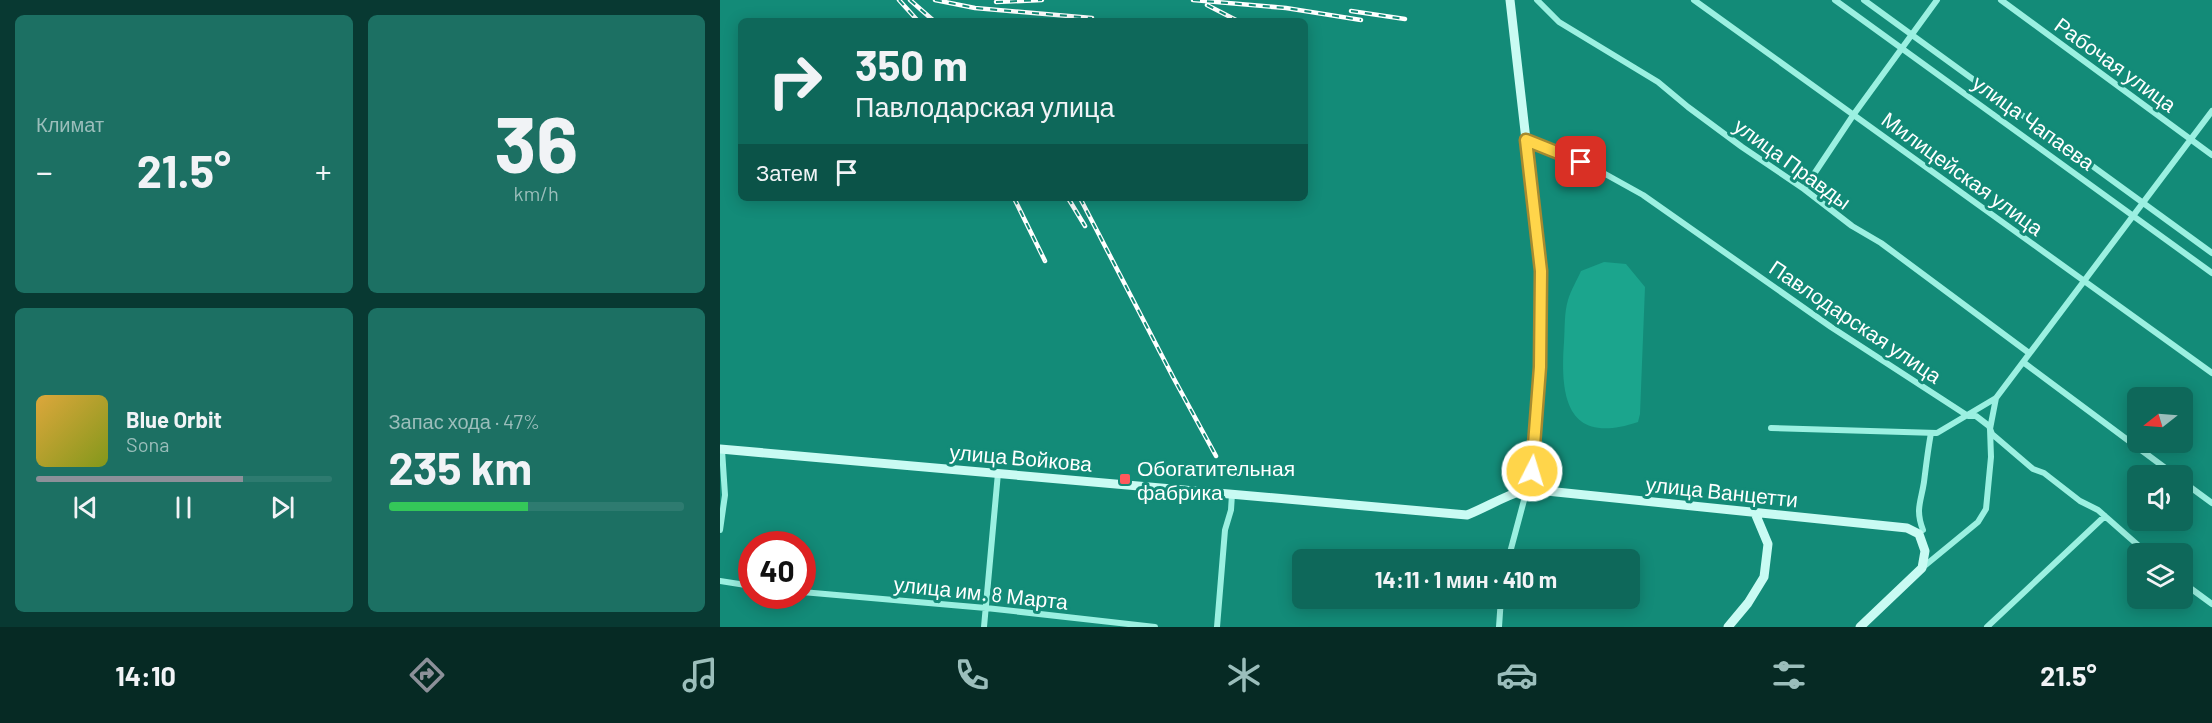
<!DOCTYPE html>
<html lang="ru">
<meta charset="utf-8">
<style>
body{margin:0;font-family:Barlow,sans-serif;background:#1c7063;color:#f1f3f6;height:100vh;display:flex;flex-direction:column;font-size:22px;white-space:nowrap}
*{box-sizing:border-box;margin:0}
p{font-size:20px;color:#9bbebb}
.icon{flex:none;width:33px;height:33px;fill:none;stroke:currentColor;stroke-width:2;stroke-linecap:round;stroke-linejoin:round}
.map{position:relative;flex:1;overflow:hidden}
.drawer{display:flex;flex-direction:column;gap:15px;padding:15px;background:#083932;width:720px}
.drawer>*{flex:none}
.top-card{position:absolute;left:18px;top:18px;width:570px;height:183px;border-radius:9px;box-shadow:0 3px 15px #0003;background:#0e685a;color:#f1f3f6;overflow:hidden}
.needle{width:39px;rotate:253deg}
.controls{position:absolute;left:1407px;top:387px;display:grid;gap:12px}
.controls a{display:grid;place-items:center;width:66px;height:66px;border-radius:9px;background:#0e685a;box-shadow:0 3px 15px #0003;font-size:30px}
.speed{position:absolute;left:18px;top:531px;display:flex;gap:12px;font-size:30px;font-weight:700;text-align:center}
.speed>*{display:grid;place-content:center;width:78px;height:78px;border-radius:50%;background:#0e685a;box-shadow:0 3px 15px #0003;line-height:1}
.speed .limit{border:9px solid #d22;background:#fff;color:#111}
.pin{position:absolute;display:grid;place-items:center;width:51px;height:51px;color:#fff;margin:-26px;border-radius:12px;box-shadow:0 3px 9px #0006}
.me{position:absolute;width:66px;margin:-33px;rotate:5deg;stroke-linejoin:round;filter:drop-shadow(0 0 4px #0008)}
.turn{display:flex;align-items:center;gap:21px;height:126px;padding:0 18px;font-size:27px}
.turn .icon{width:78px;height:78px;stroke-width:2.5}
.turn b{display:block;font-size:42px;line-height:51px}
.then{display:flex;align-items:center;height:57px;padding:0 18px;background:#0003;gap:12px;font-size:22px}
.big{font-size:45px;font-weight:700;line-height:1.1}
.drawer .tile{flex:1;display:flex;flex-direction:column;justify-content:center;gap:9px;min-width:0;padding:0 21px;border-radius:9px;background:#1c7063}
.drawer .dial{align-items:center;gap:0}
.dial b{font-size:78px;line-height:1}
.song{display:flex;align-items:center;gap:18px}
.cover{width:72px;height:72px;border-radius:9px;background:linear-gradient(135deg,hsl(40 70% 55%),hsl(70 70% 35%))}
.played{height:6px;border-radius:3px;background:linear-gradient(90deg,#8c9099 70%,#2e7b70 70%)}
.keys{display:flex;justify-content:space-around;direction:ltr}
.heat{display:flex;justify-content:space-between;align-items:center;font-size:33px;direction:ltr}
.charge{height:9px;border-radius:4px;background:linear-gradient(90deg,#34c759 47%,#2e7b70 0)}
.drawer .tiles{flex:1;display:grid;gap:15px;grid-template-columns:repeat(2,1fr)}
.trip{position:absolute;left:572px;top:549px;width:348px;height:60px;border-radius:9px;background:#0e685a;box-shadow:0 3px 15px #0003;font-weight:700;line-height:60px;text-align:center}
.dock{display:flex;height:96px;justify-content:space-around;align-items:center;background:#062a24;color:#9bbebb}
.dock .icon{width:42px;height:42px}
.dock .selected{color:#8c9099}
.dock b{font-size:27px;color:#f1f3f6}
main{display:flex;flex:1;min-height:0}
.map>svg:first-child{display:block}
.green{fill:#1ba58d}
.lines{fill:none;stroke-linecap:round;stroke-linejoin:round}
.street{stroke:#9bf0e1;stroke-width:6}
.secondary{stroke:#c9fbf3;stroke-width:9}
.rail-casing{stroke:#fff;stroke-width:4.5}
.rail{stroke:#138b78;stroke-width:2;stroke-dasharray:7;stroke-linecap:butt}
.route-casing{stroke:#a68a30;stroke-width:15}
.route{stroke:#ffd54a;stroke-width:10}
.poi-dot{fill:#ff5a5c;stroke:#138b78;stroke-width:2}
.labels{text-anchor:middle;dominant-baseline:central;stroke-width:6;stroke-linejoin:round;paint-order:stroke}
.street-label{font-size:21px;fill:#fff;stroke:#138b78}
.poi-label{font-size:21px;fill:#fff;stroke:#138b78;text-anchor:start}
</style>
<main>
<section class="drawer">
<div class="tiles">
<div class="tile"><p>Климат</p>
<div class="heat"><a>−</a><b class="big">21.5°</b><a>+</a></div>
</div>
<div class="tile dial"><b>36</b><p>km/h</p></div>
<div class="tile">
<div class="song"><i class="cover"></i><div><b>Blue Orbit</b><p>Sona</p></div></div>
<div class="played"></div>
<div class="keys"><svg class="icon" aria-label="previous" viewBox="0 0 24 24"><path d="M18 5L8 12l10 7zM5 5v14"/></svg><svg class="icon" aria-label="pause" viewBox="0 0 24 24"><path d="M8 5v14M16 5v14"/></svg><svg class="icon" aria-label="next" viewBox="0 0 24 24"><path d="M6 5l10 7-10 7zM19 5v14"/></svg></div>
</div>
<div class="tile"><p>Запас хода · 47%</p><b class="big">235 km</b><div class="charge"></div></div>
</div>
</section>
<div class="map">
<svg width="1492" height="627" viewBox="0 0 1492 627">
<rect width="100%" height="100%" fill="#138b78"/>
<path class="green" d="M884,262L906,264L925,287L920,414L918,422C847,446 840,398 844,342C845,329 844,313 848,300C851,290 857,280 861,271Z"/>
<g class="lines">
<path class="street" d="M817,0L839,22L938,82L968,107L1022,147L1084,189L1132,226L1161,243L1309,353
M974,0L1492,373
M1115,0L1492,273
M1144,0L1492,253
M1281,0L1492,155
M806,140L845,155L878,170L923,195L1111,327L1248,416H1256L1269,426L1272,434L1313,469L1324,473L1360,501L1378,510L1428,554
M1084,189L1134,114L1217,0
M1303,362L1456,476
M1051,428L1217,433L1276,398L1492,111
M1462,481L1492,503
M0,530L5,495L2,450
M1203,530C1195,509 1201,502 1204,482C1206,466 1208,449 1211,433
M788,560L807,489
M1202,568L1258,522L1266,509L1271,457L1270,429L1276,398
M0,581L32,586
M1462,582L1492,604
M82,592L266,608L435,627
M264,627L278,473
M497,627L505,530L511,510L512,494
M779,627L781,598
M1267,627L1385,516"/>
<path class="secondary" d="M790,0L821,271L820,367L812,471L807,489
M0,449L747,515C767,507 786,495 807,489L1187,528L1199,534L1205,551L1202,568L1140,627
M1008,627L1028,603L1044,577L1048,544L1035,513"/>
<g class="rail-casing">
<path id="rail" d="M179,0L198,21
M190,0L214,21
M215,0L255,8L372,18
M473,0L566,8L641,20
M276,2L322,0
M487,5L518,21
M631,11L685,19
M294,198L325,261
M348,198L365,226
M360,198L453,377L496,456"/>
</g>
<use href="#rail" class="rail"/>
</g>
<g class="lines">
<g class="route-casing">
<path id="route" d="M812,471L820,367L821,271L806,140L861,162"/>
</g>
<use href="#route" class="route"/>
</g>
<rect class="poi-dot" x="399" y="473" width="12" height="12" rx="3"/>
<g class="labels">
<g class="street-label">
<text transform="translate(1396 64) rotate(36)">Рабочая улица</text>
<text transform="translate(1314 122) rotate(36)">улица Чапаева</text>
<text transform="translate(1073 163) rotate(36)">улица Правды</text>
<text transform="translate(1243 173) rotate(36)">Милицейская улица</text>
<text transform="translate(1136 321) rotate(34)">Павлодарская улица</text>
<text transform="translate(301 457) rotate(5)">улица Войкова</text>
<text transform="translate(1002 491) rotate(6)">улица Ванцетти</text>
<text transform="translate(261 592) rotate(6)">улица им. 8 Марта</text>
</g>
<g class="poi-label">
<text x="417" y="467">Обогатительная<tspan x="417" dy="24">фабрика</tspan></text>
</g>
</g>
</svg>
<div class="controls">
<a><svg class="needle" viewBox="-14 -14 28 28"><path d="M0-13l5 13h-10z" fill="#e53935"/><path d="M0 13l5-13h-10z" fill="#9bbebb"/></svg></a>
<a><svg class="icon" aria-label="sound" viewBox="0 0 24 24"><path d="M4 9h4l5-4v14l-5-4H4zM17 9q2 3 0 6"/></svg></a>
<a><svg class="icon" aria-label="layers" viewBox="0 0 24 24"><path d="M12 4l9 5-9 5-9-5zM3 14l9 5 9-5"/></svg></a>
</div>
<div class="speed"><div class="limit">40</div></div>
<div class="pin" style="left:861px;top:162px;background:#d93025"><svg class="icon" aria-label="arrive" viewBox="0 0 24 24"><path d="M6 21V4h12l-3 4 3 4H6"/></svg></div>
<svg class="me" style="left:812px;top:471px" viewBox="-20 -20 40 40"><circle r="17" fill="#ffd54a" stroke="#fff" stroke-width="3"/><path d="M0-11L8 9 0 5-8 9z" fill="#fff"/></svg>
<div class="trip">14:11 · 1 мин · 410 m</div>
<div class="top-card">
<div class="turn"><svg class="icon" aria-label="right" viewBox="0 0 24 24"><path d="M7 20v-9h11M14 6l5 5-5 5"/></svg><div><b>350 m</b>Павлодарская улица</div></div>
<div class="then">Затем<svg class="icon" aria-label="arrive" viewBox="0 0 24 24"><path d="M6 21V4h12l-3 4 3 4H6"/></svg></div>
</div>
</div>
</main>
<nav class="dock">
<b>14:10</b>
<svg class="icon selected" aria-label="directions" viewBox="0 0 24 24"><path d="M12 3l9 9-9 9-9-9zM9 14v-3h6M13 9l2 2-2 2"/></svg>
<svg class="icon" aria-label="music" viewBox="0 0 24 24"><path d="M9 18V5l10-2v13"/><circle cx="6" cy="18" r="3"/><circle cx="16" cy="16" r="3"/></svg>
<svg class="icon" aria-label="phone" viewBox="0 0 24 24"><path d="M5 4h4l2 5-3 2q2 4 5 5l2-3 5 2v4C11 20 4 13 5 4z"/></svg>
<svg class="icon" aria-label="climate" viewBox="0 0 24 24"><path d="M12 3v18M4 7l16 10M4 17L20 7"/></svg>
<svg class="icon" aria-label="car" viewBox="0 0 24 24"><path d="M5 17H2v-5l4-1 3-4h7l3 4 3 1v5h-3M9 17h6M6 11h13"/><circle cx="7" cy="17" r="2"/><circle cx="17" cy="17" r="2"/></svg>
<svg class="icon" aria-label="filters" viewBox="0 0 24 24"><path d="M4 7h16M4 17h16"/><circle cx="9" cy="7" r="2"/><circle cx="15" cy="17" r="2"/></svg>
<b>21.5°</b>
</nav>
